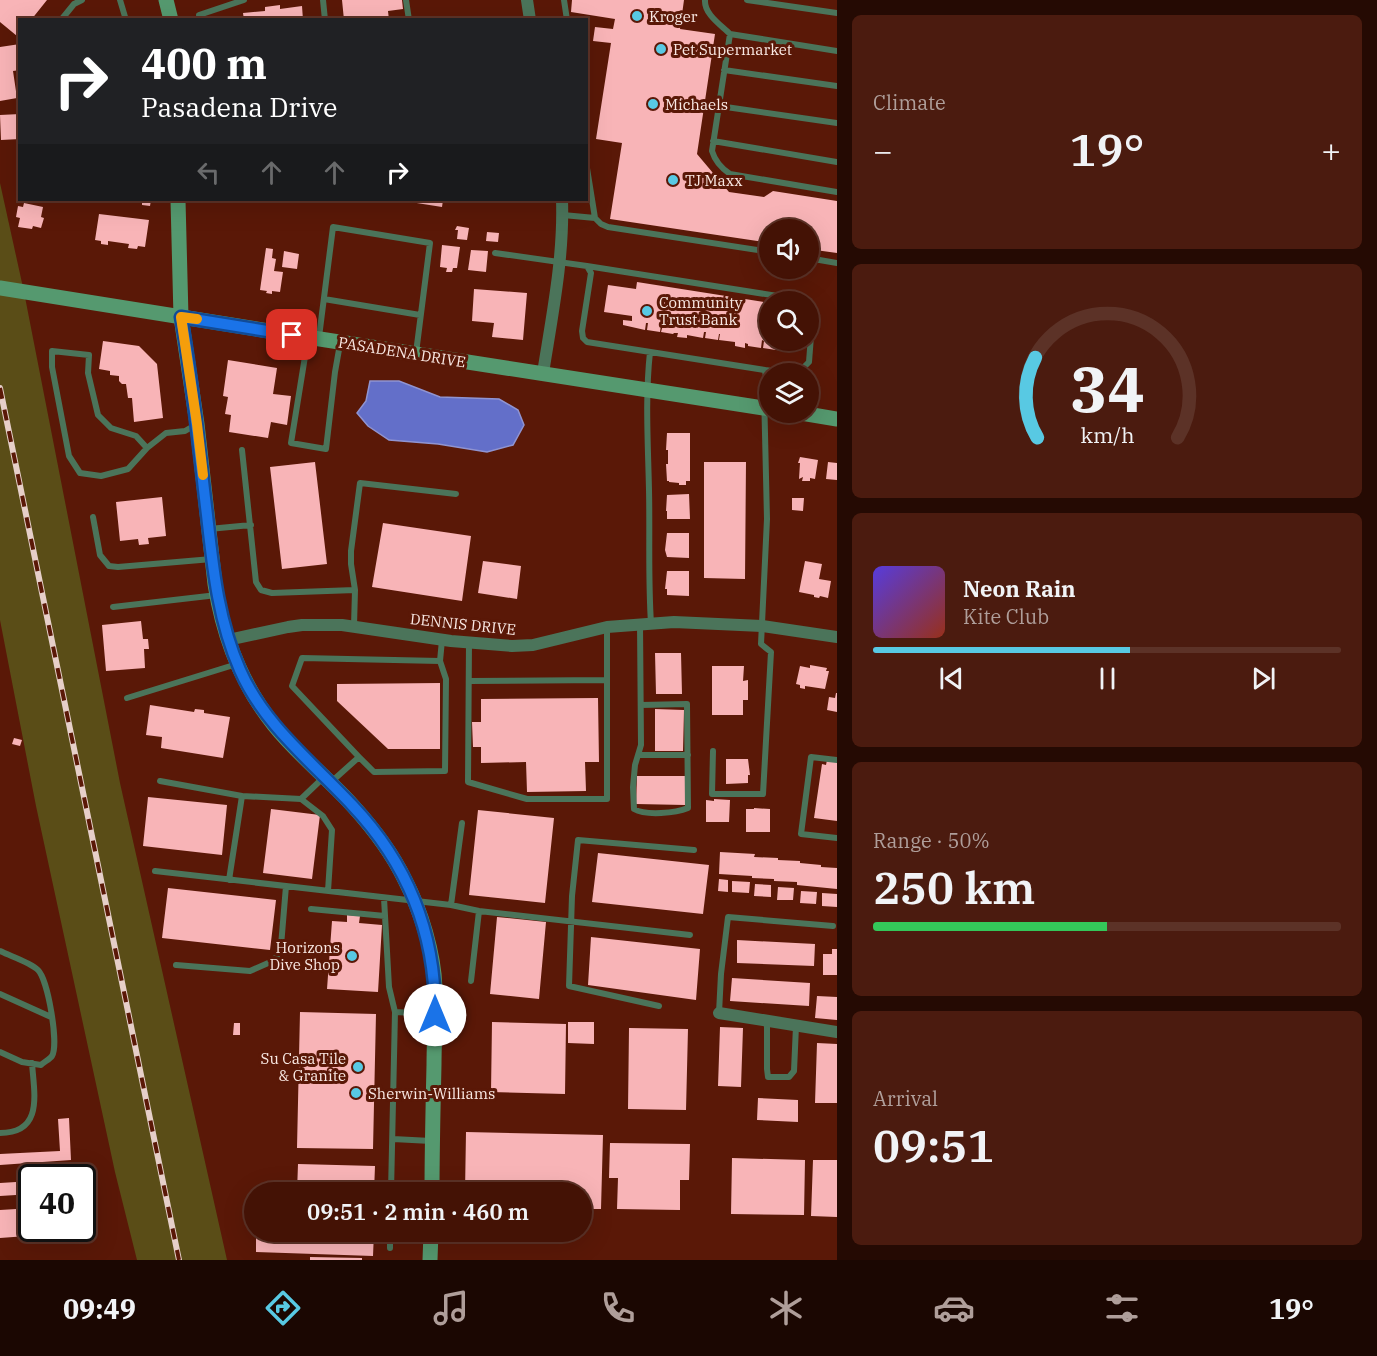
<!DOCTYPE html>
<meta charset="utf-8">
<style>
body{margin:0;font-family:"IBM Plex Serif",serif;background:#4b1b0f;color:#f1f3f6;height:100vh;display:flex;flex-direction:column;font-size:22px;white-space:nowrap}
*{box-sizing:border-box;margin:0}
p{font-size:20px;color:#af9e9a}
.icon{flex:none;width:33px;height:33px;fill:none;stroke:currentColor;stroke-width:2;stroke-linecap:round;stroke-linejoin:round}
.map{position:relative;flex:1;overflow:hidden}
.side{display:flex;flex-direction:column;gap:15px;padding:15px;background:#250a03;width:540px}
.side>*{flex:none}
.banner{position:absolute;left:18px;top:18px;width:570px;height:183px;border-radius:0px;box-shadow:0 6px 24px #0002,0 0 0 2px #5c3227;background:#202124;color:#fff;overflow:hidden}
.tools{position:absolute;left:759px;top:219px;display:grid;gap:12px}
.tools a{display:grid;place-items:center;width:60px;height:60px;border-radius:50%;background:#441205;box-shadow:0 6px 24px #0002,0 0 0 2px #5c3227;font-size:30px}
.speed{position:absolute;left:18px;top:1164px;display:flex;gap:12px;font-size:30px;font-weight:700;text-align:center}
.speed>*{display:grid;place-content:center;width:78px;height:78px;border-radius:50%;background:#441205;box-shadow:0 6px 24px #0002,0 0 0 2px #5c3227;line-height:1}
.speed .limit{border:3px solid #111;border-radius:9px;background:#fff;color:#111}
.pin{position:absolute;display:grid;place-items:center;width:51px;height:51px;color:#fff;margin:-26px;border-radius:12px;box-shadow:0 3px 9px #0006}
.me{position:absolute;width:66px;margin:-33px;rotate:0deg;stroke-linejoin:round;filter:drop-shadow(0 0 4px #0008)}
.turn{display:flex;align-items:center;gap:21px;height:126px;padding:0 24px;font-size:27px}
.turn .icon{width:78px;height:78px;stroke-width:2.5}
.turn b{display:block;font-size:42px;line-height:51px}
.lanes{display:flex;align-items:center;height:57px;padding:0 24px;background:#0003;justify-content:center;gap:30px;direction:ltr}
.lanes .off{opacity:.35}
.big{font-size:45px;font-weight:600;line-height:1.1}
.side .widget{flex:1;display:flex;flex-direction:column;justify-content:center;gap:9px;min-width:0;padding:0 21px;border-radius:9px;background:#4b1b0f}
.side .dial{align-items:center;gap:0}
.dial svg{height:156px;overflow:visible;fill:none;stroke:#5c3227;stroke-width:7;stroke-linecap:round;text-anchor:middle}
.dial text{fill:#f1f3f6;stroke:none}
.song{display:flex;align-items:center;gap:18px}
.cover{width:72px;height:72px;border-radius:9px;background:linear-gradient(135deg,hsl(250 70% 55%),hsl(10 70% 35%))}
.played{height:6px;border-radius:3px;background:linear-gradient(90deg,#58c9e3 55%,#5c3227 55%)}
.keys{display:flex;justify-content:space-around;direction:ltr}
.heat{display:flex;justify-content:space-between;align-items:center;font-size:33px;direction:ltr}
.charge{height:9px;border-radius:4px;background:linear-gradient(90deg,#34c759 50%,#5c3227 0)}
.trip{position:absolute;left:244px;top:1182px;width:348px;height:60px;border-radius:30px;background:#441205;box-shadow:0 6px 24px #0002,0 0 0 2px #5c3227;font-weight:600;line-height:60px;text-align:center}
.menu{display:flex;height:96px;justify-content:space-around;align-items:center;background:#1b0702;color:#af9e9a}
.menu .icon{width:42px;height:42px}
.menu .on{color:#58c9e3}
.menu b{font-size:27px;color:#f1f3f6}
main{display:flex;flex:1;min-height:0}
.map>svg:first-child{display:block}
.green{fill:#5a4d17}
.water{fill:#636fc9;stroke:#9094d1;stroke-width:1.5}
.building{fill:#f8b4b7}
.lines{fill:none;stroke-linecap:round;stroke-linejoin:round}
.lane{stroke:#4b745a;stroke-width:6}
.street{stroke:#4b745a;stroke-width:12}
.secondary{stroke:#55996f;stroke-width:15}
.rail-casing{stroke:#e6cfc9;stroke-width:6}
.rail{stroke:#5a1807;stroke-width:4;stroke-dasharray:11;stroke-linecap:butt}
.route-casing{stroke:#114b97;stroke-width:15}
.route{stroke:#1a73e8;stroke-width:10}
.slow{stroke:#f59e0b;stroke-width:10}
.poi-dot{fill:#58c9e3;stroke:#5a1807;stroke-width:2}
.labels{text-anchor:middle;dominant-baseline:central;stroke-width:6;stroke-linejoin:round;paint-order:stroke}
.poi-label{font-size:15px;fill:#fae9e4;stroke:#5a1807;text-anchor:start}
.street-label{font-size:15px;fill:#fae9e4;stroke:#5a1807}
</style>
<main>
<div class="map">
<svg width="837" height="1260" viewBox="0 0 837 1260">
<rect width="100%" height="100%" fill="#5a1807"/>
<path class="green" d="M0,183L24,292L120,783L227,1260H137L115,1172L36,806L0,620Z"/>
<path class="water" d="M370,381H399L440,397L499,399L518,410L524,425L513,445L487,452L438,444L389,440L368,426L357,413L366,401Z"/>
<path class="building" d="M0,0H47L31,20H20V33L17,36L0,22Z
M342,0H402L403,9L388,11L389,20H344Z
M572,0H684L680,29L715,34L697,154L729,192L764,197L773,191L837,201V253L808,249V230H770V243L610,219L622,143L596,139L611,43L593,41L595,27L613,29L615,19L571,12Z
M280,5V9L302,6L303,20H244L243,13L265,11V7Z
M20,44V70L13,71L17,98L0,101V47Z
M20,114V139L1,140L0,115Z
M142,200H151L150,206L142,205Z
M404,200H443L442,207L404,201Z
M24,203L43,207L41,217L44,218L41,228L33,226L32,229L18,227L20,218L16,217L18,206L23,207Z
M99,214L149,220L145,247L138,246L137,249L128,248L129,244L108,241V245L101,244V241L95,240Z
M457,226L469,228L467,240L457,239L458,230H455Z
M487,232L499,233L498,242L486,241Z
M442,245L460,247L457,268H453L452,272H446L447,268L440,267Z
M266,248L273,249L272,258L276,259L274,271L283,272L280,292L272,291V294L266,293L267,291L260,290Z
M471,250L488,251L486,272L468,270Z
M284,251L299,254L297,269L282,267Z
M637,282L770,303V340H792L791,345L799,346V351L791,350L790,352L777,350L778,343H777L776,350L763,348L764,341L762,340L761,348L748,346V344L745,343V348L735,346V342L719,340L720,334H719L718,340L705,338L706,332H704L703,338L687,335V338L677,337L678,333H674L673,334L661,332L663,325H661L660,332L647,330L648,323H646L645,330L623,325V320L632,321V316L604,312L608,285L636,289Z
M474,289L527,293L523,340L492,337L494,323L472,321Z
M103,341L139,346L157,364L163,418L134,422L132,398H128L126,384H122L119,381V376L110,375V371L99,369Z
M228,360L277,368L273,394L291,396L287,425L271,422L268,438L229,432L231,415L225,414L228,397L223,396Z
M667,433H690V481H686V485H679V483L669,482V481H667L666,464H668V450H666Z
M800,457L818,460L815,479L810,478V481H802L803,477L799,479L800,463H798Z
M315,462L327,564L282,569L270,467Z
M704,462H746L745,579L704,578Z
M828,462L837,463V480L826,479Z
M689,494L690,519H667V511H666L667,495Z
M162,497L166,536L148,538L149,544L139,545L138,539L120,541L116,502Z
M792,498H804L803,511L792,510Z
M383,523L471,536L462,601L372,587Z
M667,533H689V558L667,557L665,550Z
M483,561L521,566L517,599L478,593Z
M805,561L822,564L819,579L831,581L828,598L820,596L819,598L814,597V595L799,592Z
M667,571H689V596L667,595V589H665Z
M141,621L143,639H148L149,649H144L145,668L106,671L102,625Z
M655,653H681L682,694H656Z
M810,665L827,668L826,671H829L825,689L805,686V689L800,688V685L796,684L800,666L810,668Z
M712,666H744L743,681L748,680V700H743V715H712Z
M440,683V749H388L337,701V684Z
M836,693H837V712L827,710L829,697L835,698Z
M598,698L599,762H585L586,791L527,792L526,762L481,763V747H473L472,722H481V699Z
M150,705L194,712L195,709L204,710V713L230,717L223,758L161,748L162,737L146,735Z
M655,709L684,710L683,751H655Z
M14,738L22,740L20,746L12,744Z
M726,759H748L750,775H748V783L726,784Z
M827,760L837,762V821L814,818L822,764L826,765Z
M637,776H685V805L636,804Z
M148,797L227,805L222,855L143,846Z
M714,799L730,800L729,822H706V800L714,801Z
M754,808L770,809V832H746V809H754Z
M271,809L320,815L312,879L263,873Z
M478,810L554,818L545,903L469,895Z
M720,852L755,854L754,857L778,858V860L800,861V863L821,865V867L837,868V889L797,885V882L774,881V879L752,878V876L719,874Z
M598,853L709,865L703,914L592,902Z
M719,879L728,880V892L718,891Z
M732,881L750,882L749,893L732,892Z
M755,884L771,885V897L754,896Z
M778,887L794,888L793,900H777Z
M168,888L276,900L270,950L162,938Z
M801,891L817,892L816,904L800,903Z
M822,893L837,894V907L822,906Z
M347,915L360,916L359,923L382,925L378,992L327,989L332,921L347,922Z
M497,917L546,922L539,999L490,994Z
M591,937L700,949L696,1000L588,985Z
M737,940L815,944L814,966L737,963Z
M832,949H837V975H823V954H832Z
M732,978L810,983L809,1006L730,1001Z
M817,996L837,997V1020L815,1018Z
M300,1012L376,1014L373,1149L297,1148Z
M492,1022L566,1024L565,1094L491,1092Z
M568,1022H594V1044L568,1043Z
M234,1023H240V1035H233Z
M720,1027L743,1028L741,1087L718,1086Z
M629,1028L688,1029L686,1110L628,1109Z
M817,1043L837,1044V1103H815Z
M758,1098L798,1100V1122L757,1120Z
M69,1118L71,1160L0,1165V1154L60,1151L58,1119Z
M466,1132L603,1135L601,1209H582V1192H465Z
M610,1143L690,1144L689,1180H680V1210L617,1209L618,1178H609Z
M732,1158L805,1160L804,1215L731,1214Z
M813,1160H837V1217L811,1216Z
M298,1164L375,1166L374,1192H297Z
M32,1181V1194L0,1196V1183Z
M32,1208V1228H81V1232L0,1238V1210Z
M297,1232H374L373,1256L256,1252V1233L297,1234Z
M310,1257L362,1258V1260H310Z"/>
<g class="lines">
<path class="lane" d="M120,0L126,20
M323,0L325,20
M406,0L409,20
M564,0L567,20
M705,0C704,14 721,25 730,34L712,151C715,161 721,168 730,174L837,192
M747,0L837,13
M61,20L74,4L82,0
M200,20L199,15L244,0
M730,34L837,51
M724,70L837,86
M719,106L837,123
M713,141L837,162
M586,162L595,218
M563,215L595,218L601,224L608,227L770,252
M495,253L587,266L591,273L582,331L583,338L587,342L765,370L766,377L764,391L767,519L761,644L771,652L763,794H712L713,751
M808,258L837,263
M587,266L803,300L805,302
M324,299L420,315
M319,337L333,227L430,243L416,353
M308,338L291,443L326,449L335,372L340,344
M650,352C645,398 648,443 649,490C650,534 648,578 651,623
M765,370L794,374
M797,374L809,362L813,310L808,305
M147,448L136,436L111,428L98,415L88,373L89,355L52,351V367L69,456L80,473L101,476L128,469L147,448L166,433L185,431L197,424
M242,450L256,582L261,590L272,593L355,590
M93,517L100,555L109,566L118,567L212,559
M209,529L251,525
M113,607L217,595
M640,624L641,745L635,765L633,787L634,809C646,816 676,813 688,808L687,704L641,705
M354,626L355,590L351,564V551L360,483L456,494
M469,643L468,782L527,799H607V627
M440,661L446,679L445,771L374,772L359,757L292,686L302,658L440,661L442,640
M469,681L607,680
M127,698L237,664
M638,755H688
M837,760L811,757L801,834L837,838
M160,781L242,796
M330,783L359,757
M301,799L323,816L332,830L328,891
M155,871L451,905L479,911L690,935
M229,880L242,796L301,799L324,777
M384,898L389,987L395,1012L391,1192
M451,905L462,823
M311,909L385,916
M0,951C10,956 30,962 38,970C48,980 59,1044 52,1056C50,1059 44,1062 41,1065L22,1062L0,1052
M176,965L250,971L275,960L281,946L286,886
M471,981L479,911
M0,994L51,1017
M659,1006L569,986L572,896L578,840L694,850
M395,1012L433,1014
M719,1013L721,974L728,917L833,926
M767,1021V1069L768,1077H789L794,1071L796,1026
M0,1133C44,1133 34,1093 32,1063
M393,1139L431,1141
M390,1248V1232"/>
<path class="street" d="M527,0L530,20
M543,373C552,316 564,257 562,200
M228,640L288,627L302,625H342L451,641L512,646L533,645L607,627L674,622L762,626L837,637
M719,1013L837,1032"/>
<path class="secondary" d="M166,0L171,20
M178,200L181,317L197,424L215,584C223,635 241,684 274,725C297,754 328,778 353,806C373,828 392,853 405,880C421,911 434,953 435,988C436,1014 434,1040 434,1065C433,1108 432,1150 432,1192
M0,288L275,332L770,409
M795,412L837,419
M430,1260L431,1232"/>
<g class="rail-casing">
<path id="rail" d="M0,388L179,1260"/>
</g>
<use href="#rail" class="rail"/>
</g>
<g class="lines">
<g class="route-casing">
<path id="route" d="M292,335L181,317C193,383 199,449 207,515C213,568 218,620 240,670C264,725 312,762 352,805C408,864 436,934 435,1015"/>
</g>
<use href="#route" class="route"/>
<path class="slow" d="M197,319L181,317L197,424L203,475"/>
</g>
<g class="poi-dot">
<circle cx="637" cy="16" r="6"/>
<circle cx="661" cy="49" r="6"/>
<circle cx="653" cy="104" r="6"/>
<circle cx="673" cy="180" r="6"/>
<circle cx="647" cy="311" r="6"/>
<circle cx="352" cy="956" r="6"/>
<circle cx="358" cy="1067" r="6"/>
<circle cx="356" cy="1093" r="6"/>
</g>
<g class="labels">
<g class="poi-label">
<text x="649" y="16">Kroger</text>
<text x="673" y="49">Pet Supermarket</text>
<text x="665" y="104">Michaels</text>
<text x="685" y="180">TJ Maxx</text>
<text x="659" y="302">Community<tspan x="659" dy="17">Trust Bank</tspan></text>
<text x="340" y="947" text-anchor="end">Horizons<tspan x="340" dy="17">Dive Shop</tspan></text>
<text x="346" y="1058" text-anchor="end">Su Casa Tile<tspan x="346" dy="17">&amp; Granite</tspan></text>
<text x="368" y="1093">Sherwin-Williams</text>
</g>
<g class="street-label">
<text transform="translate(402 352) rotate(9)">PASADENA DRIVE</text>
<text transform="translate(463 624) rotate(6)">DENNIS DRIVE</text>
</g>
</g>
</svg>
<div class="tools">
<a><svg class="icon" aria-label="sound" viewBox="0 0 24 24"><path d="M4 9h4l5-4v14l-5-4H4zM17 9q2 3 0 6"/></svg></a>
<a><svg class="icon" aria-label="search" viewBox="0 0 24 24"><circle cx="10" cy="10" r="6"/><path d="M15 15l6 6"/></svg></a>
<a><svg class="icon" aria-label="layers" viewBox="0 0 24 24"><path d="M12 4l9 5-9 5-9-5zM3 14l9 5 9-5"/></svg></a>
</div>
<div class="speed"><div class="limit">40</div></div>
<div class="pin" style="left:292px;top:335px;background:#d93025"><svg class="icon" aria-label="arrive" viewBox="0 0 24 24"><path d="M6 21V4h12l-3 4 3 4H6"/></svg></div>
<svg class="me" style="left:435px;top:1015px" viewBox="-20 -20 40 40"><circle r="19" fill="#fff"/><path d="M0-13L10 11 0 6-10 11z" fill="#1a73e8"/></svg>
<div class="trip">09:51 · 2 min · 460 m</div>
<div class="banner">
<div class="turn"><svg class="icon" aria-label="right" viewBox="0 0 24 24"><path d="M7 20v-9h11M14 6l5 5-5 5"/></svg><div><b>400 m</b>Pasadena Drive</div></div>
<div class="lanes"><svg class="icon off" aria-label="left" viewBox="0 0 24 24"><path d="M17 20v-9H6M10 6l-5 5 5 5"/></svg><svg class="icon off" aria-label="ahead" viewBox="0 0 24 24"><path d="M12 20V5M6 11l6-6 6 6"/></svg><svg class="icon off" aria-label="ahead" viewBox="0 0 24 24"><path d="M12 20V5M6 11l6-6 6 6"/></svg><svg class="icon" aria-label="right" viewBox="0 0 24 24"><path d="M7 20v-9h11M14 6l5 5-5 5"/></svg></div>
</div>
</div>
<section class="side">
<div class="widget"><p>Climate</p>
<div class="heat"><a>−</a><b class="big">19°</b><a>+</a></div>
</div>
<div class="widget dial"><svg viewBox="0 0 100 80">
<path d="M14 69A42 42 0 1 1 86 69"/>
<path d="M14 69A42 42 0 0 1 13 28" stroke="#58c9e3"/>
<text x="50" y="56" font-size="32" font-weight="700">34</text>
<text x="50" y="72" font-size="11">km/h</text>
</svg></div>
<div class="widget">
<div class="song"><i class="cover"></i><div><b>Neon Rain</b><p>Kite Club</p></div></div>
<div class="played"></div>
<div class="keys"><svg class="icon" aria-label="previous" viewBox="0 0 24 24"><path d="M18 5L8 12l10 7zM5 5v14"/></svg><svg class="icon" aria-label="pause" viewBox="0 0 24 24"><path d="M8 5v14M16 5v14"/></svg><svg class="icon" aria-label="next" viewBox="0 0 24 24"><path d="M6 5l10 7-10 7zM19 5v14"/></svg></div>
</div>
<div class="widget"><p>Range · 50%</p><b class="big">250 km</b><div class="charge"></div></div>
<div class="widget"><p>Arrival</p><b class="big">09:51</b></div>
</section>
</main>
<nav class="menu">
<b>09:49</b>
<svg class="icon on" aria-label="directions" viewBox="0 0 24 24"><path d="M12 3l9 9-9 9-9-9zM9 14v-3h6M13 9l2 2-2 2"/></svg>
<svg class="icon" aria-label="music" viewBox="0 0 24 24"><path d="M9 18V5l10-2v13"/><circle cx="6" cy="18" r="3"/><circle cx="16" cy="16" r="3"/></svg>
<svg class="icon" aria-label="phone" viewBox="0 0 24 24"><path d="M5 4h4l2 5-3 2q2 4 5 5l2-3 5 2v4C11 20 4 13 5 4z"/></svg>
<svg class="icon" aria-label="climate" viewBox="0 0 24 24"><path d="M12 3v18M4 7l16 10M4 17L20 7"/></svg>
<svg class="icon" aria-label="car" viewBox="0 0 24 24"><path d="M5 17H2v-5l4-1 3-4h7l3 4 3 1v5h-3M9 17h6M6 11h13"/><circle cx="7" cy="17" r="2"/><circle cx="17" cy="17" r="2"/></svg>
<svg class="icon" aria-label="filters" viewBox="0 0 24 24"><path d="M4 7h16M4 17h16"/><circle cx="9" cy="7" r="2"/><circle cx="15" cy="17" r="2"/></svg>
<b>19°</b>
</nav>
